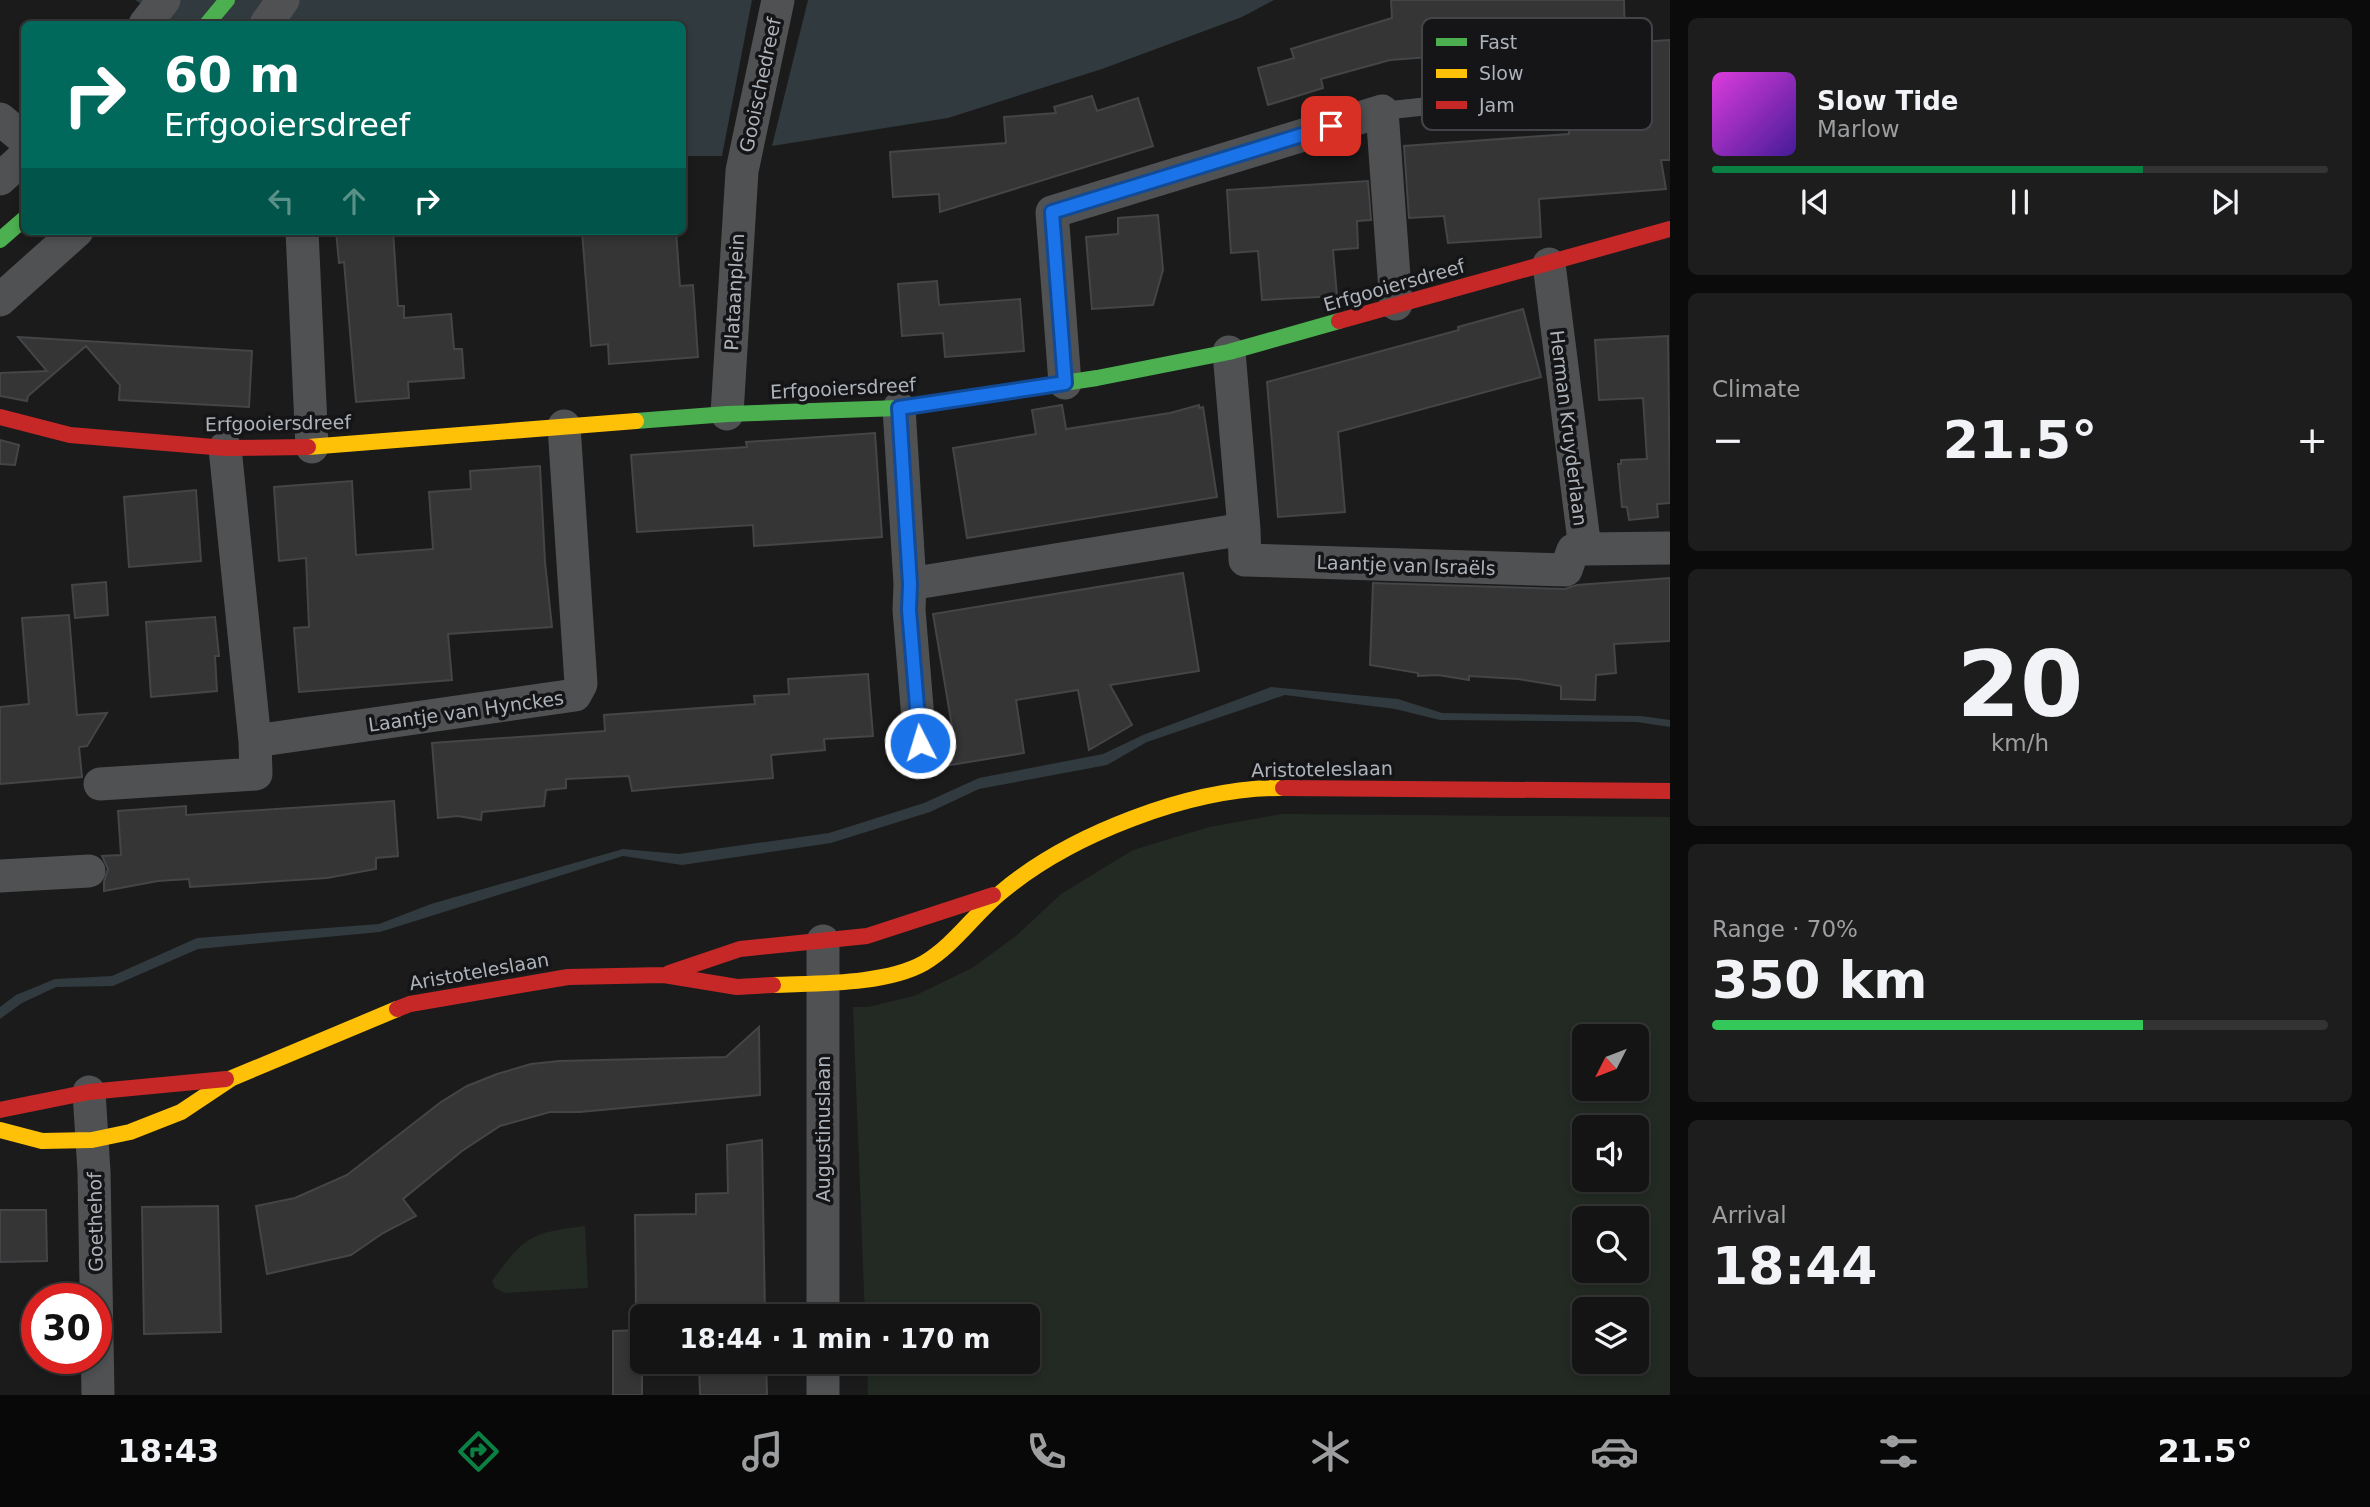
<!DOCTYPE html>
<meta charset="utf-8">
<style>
body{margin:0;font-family:"DejaVu Sans",sans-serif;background:#1d1d1d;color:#f1f3f6;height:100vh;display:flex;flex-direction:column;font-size:26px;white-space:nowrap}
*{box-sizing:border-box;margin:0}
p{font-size:23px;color:#9d9ea0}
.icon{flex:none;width:38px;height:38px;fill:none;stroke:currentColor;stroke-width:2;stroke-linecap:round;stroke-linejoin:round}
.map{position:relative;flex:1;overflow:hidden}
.side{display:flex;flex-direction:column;gap:18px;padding:18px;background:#0b0b0b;width:700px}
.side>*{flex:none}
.guide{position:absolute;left:21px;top:21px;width:665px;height:214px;border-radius:10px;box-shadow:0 4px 10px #0003,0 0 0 2px #333334;background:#00695c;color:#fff;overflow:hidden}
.needle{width:46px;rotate:228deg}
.tools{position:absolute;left:1572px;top:1024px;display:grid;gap:14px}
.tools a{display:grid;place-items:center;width:77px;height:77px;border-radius:10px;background:#141414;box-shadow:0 4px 10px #0003,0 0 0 2px #333334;font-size:35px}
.speed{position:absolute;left:21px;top:1283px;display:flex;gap:14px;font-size:35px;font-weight:700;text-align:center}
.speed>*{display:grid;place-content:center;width:91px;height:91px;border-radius:50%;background:#141414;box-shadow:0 4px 10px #0003,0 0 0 2px #333334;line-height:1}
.speed .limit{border:10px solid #d22;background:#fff;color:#111}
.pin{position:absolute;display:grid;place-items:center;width:60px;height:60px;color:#fff;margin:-30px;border-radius:14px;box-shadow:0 4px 10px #0006}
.me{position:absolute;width:77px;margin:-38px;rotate:355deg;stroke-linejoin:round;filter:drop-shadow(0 0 5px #0008)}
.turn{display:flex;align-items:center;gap:24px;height:147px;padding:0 28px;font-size:32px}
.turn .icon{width:91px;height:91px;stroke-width:2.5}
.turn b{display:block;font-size:49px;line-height:60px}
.lanes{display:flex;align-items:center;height:66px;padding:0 28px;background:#0003;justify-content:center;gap:35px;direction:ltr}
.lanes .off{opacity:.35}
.big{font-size:52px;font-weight:700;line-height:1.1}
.side .card{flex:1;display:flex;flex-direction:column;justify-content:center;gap:10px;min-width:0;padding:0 24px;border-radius:10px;background:#1d1d1d}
.side .dial{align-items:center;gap:0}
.dial b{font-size:91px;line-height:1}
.song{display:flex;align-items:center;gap:21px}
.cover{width:84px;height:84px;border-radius:10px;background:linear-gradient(135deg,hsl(300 70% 55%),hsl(260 70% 35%))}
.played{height:7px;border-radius:4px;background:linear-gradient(90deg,#0b8043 70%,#333334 70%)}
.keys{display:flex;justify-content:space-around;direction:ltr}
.heat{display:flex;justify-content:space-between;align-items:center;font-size:38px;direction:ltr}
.charge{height:10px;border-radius:5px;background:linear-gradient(90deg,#34c759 70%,#333334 0)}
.trip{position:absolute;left:630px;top:1304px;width:410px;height:70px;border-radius:10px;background:#141414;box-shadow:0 4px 10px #0003,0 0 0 2px #333334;font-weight:700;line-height:70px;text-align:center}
.dock{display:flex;height:112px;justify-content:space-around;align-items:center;background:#080808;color:#9d9ea0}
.dock .icon{width:49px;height:49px}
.dock .active{color:#0b8043}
.dock b{font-size:32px;color:#f1f3f6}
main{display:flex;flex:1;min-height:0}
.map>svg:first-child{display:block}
.green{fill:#232a23;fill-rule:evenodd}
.water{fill:#313a3e}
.building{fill:#353536;stroke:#434547;stroke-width:2}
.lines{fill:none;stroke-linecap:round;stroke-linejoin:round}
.lane{stroke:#4f5153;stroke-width:18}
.street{stroke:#4f5153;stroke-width:33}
.fast{stroke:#4caf50;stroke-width:16}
.slow{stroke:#ffc107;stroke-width:16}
.jam{stroke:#c62828;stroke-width:16}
.route-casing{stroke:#114b97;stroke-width:18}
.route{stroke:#1a73e8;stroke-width:12}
.labels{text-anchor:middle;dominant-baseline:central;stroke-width:7;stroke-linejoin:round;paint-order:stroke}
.street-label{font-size:19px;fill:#adb3ba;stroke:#151517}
.key{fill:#151517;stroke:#434448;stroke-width:2}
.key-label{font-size:19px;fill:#adb3ba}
</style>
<main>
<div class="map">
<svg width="1670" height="1395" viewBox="0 0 1670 1395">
<rect width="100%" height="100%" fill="#1b1b1b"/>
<path class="green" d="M1281,814L1670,817V1395H868L867,1362H1027V1316H865L853,1007H868L914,996L972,968L1016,936L1061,894L1133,850L1209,827ZM1584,1036H1636V1088H1584ZM1584,1127H1636V1180H1584ZM1584,1218H1636V1270H1584ZM1584,1309H1636V1362H1584Z
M585,1226L588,1288L505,1293L495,1288L492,1281C525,1236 530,1233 585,1226Z"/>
<path class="water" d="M135,0H752L722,156H683L682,24H177Z
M808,0H1274L1242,17L1102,69L948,118L772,146Z
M1271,687L1398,699L1442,713L1641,716L1670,720V727L1637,722L1440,720L1395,709L1285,695L1147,742L1107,765L979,789L930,812L831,843L682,865L623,856L380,932L198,949L113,986L56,987L22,1003L0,1019V1007L16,995L55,979L112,976L197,938L379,924L431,904L623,849L679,854L829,833L924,803L979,778L1103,754L1143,735Z"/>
<path class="building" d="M1391,0H1624L1625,43L1670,40V160H1661L1666,189L1539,199L1541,237L1448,243L1444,216L1409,218L1404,146L1569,134L1563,47L1390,60L1321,79L1323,88L1268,105L1258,68L1294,58L1291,49L1392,18Z
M1092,96L1097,111L1138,98L1153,146L940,212L939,194L893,197L890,152L1006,143L1004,117L1056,113L1054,107Z
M1368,181L1371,220L1357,221L1358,248L1333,250L1337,296L1262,300L1258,251L1231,253L1227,190Z
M1158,215L1163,270L1153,305L1092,309L1086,237L1118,234V218Z
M336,231H393L398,306H404V318L451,314L454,349H462L464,378L408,382L409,398L356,402L344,262L339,263Z
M582,231H676L680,286L693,285L698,357L609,364L608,344L591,346Z
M937,281L939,305L1020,299L1024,351L945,357L943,333L902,336L898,284Z
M1523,309L1541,377L1338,432L1345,512L1278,517L1267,382L1459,330L1458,327Z
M1668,336L1670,503L1657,504L1658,517L1629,520L1627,507H1622L1618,464H1621V460L1647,459L1643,398L1599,400L1595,340Z
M18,337L252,351L249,407L119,400L120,385L86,346L28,396L27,401L0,396V373L47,371Z
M1062,405L1066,429L1170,413L1199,405V408L1203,407L1217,497L967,538L953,448L1036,434L1032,410Z
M875,433L882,537L754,546L753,525L637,532L631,455L747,447L746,442Z
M0,440L19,445L15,465L0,464Z
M540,466L545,562L552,627L448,634L452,680L299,692L294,628L309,627L306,558L279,561L274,487L352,481L356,555L433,549L429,492L471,489L470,471Z
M196,490L201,561L129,567L124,497Z
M1183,573L1199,671L1110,685L1132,725L1089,750L1078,690L1016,700L1024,753L944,766L943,758L929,760L938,751V727L952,726L933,614Z
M1670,578V641L1614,644L1616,673L1596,675L1595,700L1561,699V686L1518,679L1469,676V680L1438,675L1418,676V673L1370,665L1373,583L1565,589L1577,585Z
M106,582L108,615L75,618L72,585Z
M69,615L77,715L107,713L87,746L79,747L82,777L0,784V707L29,704L22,618Z
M215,617L219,656H215L217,691L151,697L146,622Z
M868,674L873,736L824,739L825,750L771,755L773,778L632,791L629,776L566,779V788L546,790L544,806L482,812L481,820L458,816L438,818L432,743L605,731L604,715L755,704L754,696L789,694L788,679Z
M900,732L904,753L915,761L895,763L893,733Z
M394,801L398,856L376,858V869L327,878L190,887L189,879L158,881L104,891V882L108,869L102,856L121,855L118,811L186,806V815Z
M759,1027L760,1095L580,1112H550L500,1126L462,1151L403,1199L416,1216L383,1233L351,1255L267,1274L256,1206L295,1198L347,1175L441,1102L467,1086L497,1074L531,1064L559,1061L726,1057Z
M762,1140L765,1316H698V1310L636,1311L635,1215L696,1214V1194L728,1193L727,1145Z
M218,1206L221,1332L144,1334L142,1207Z
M0,1210H46L47,1261L0,1262Z
M642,1330V1395H613V1331Z
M699,1362H766L767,1395H700Z"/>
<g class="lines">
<path class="lane" d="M1382,111L1522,96"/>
<path class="street" d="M145,24L164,0
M266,24L283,0
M0,119L24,139
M0,179L24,157
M302,231L312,447
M1549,264L1585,549L1670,548
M0,300L77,231
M1065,383L1052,212L1382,111L1396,304
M899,408L910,584L1244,529L1229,352
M727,414L742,171L778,0
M1244,529L1245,560L1566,570L1573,550L1585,549
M910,584L909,610L920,743
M255,741L575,695L581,684L564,426
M100,784L256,774L255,741L225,448
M0,876L89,871
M823,941V1316
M89,1092L94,1172L98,1395
M823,1362V1395"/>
<path class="fast" d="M207,24L227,0
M0,240L24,219
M636,421L727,414L899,408L1097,378L1229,352L1339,321"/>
<path class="slow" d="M308,447L636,421
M773,985C817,983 885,985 924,963C953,946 973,916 999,894C1068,835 1191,787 1283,788
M0,1130L42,1141L92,1140L130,1132L181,1112L232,1078L397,1009"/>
<path class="jam" d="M1339,321L1670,229
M0,417L70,435L225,448L308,447
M1283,788L1670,791
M669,973L740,949L867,936L993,895
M397,1009L410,1004L568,977L664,975L737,987L773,985
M0,1110L89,1092L226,1079"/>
</g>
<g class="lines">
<g class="route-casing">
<path id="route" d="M920,743L909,610L910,584L899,408L1065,383L1052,212L1331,126"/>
</g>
<use href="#route" class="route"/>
</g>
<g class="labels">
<g class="street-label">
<text transform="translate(760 85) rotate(-78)">Gooischedreef</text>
<text transform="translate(1394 285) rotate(-16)">Erfgooiersdreef</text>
<text transform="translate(734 292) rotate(-87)">Plataanplein</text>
<text transform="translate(843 388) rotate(-3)">Erfgooiersdreef</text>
<text transform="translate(278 423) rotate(-1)">Erfgooiersdreef</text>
<text transform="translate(1569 428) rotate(83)">Herman Kruyderlaan</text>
<text transform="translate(1406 565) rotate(2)">Laantje van Israëls</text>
<text transform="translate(466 711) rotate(-8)">Laantje van Hynckes</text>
<text transform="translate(1322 769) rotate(-1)">Aristoteleslaan</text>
<text transform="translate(479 971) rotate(-10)">Aristoteleslaan</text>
<text transform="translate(823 1129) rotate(-90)">Augustinuslaan</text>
<text transform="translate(95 1222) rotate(-91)">Goethehof</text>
</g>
</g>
<rect x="1422" y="18" width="230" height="112" rx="10" class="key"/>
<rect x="1436" y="38" width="31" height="8" fill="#4caf50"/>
<rect x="1436" y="69" width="31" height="9" fill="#ffc107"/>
<rect x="1436" y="101" width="31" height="8" fill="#c62828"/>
<g class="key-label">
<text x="1479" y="49">Fast</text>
<text x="1479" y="80">Slow</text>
<text x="1479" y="112">Jam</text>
</g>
</svg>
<div class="tools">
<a><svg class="needle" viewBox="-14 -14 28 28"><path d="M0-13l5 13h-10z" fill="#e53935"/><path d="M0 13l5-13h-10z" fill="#9d9ea0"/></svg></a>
<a><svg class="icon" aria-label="sound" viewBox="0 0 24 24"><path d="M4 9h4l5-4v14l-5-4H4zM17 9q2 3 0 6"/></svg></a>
<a><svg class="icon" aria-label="search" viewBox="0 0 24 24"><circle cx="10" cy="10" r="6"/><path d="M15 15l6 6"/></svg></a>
<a><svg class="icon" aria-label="layers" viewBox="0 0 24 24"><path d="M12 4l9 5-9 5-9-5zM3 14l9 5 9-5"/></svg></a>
</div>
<div class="speed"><div class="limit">30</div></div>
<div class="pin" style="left:1331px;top:126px;background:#d93025"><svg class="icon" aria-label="arrive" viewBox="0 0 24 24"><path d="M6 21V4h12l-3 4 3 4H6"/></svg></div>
<svg class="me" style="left:920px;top:743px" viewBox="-20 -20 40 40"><circle r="17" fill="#1a73e8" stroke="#fff" stroke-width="3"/><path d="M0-11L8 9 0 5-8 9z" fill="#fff"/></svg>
<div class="trip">18:44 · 1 min · 170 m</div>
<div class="guide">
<div class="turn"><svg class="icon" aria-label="right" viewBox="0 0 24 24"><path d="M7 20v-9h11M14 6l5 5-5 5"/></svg><div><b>60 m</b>Erfgooiersdreef</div></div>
<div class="lanes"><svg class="icon off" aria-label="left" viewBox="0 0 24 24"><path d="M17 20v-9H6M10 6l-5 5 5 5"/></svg><svg class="icon off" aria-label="ahead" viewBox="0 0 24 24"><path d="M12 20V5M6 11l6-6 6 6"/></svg><svg class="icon" aria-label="right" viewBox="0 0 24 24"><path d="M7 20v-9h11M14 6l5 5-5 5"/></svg></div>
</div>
</div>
<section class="side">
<div class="card">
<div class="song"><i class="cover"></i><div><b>Slow Tide</b><p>Marlow</p></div></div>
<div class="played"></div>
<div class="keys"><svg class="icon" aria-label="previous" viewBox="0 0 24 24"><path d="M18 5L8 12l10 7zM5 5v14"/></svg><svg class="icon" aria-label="pause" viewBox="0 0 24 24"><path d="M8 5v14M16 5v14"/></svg><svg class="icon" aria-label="next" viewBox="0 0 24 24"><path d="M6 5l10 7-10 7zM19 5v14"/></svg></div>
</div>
<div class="card"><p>Climate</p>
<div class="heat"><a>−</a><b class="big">21.5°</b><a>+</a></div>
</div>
<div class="card dial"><b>20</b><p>km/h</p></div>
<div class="card"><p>Range · 70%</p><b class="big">350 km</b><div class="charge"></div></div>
<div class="card"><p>Arrival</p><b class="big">18:44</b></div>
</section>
</main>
<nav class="dock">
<b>18:43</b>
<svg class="icon active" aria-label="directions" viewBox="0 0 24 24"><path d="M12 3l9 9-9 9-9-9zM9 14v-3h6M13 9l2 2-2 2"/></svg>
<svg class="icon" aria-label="music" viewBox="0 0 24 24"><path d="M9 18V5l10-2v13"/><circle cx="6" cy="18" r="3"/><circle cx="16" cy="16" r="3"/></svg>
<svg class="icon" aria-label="phone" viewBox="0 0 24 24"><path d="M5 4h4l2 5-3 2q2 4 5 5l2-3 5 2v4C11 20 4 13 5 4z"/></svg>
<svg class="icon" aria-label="climate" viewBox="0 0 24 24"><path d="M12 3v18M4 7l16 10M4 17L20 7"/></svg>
<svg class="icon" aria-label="car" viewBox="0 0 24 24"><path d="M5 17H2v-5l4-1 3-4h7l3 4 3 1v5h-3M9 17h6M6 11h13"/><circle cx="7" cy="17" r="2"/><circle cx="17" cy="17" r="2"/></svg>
<svg class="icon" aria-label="filters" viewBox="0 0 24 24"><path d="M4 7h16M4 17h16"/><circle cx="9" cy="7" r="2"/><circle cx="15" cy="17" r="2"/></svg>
<b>21.5°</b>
</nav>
